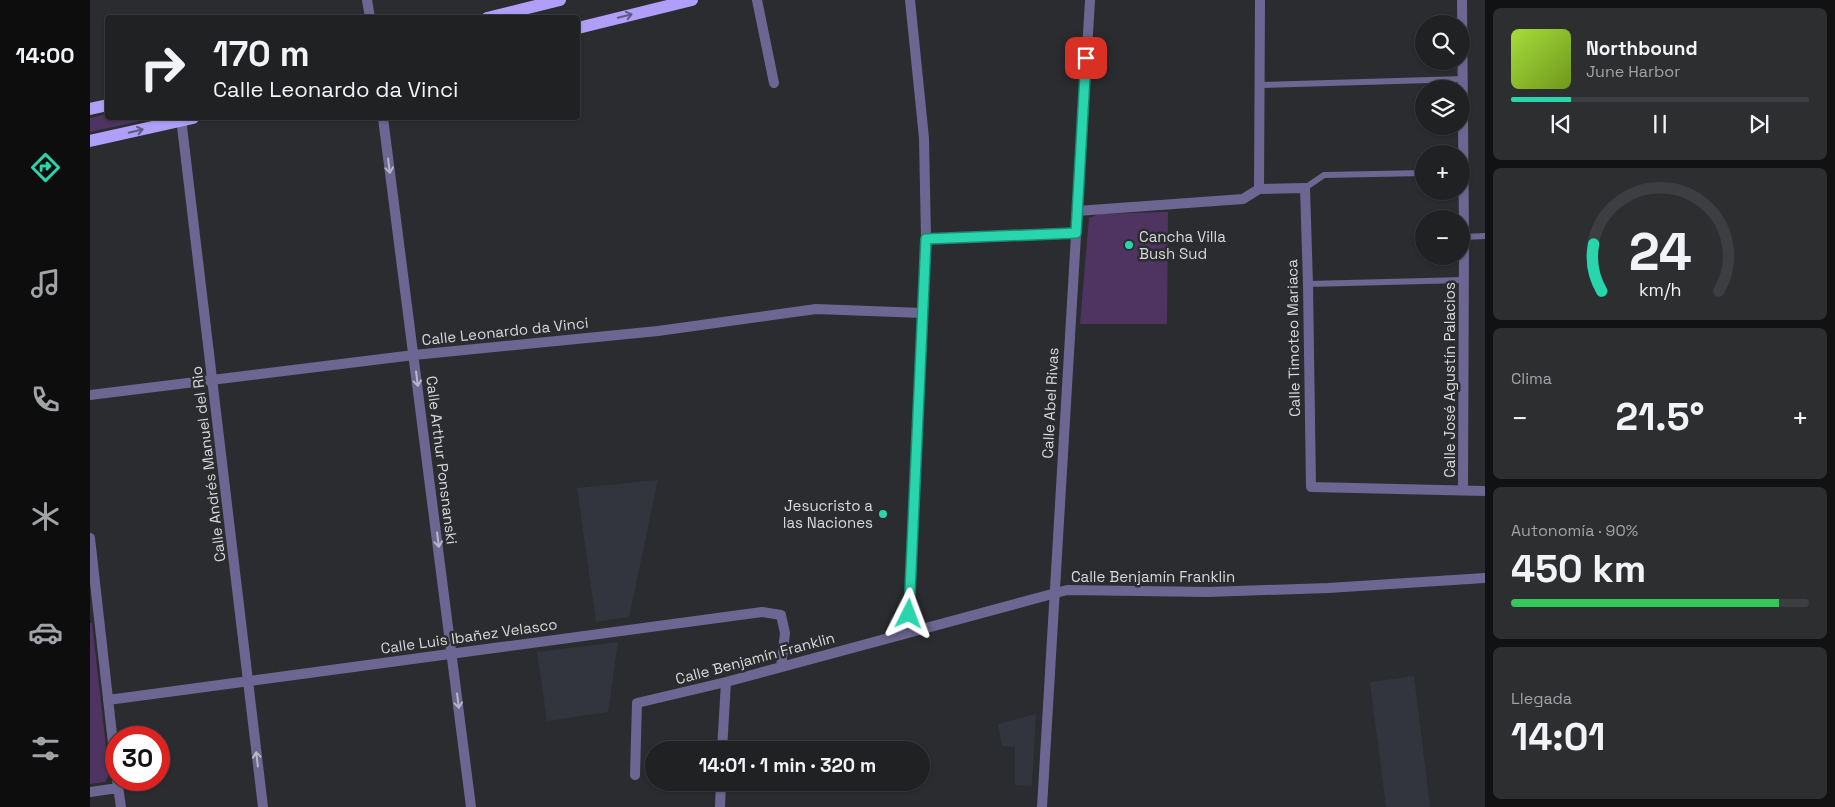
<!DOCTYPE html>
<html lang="es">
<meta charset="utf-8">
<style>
body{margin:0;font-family:"Space Grotesk",sans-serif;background:#2d2e30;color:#f1f3f6;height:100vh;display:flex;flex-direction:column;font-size:19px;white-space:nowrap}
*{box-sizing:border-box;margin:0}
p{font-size:16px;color:#a2a3a6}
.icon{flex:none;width:28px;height:28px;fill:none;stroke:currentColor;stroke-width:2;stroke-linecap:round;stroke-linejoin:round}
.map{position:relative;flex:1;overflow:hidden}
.side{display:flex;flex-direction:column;gap:8px;padding:8px;background:#121213;width:350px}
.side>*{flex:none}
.top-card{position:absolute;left:15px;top:15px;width:475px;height:105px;border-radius:5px;box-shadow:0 1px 4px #0004,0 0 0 1px #3d3e41;background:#202123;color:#f1f3f6;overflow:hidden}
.tools{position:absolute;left:1325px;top:15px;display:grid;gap:10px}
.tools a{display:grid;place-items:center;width:55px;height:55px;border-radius:50%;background:#202123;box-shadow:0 1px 4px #0004,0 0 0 1px #3d3e41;font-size:25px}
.speed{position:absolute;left:15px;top:726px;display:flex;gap:10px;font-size:25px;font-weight:700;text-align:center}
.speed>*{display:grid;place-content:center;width:65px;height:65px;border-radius:50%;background:#202123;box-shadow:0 1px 4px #0004,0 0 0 1px #3d3e41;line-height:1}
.speed .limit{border:8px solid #d22;background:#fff;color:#111}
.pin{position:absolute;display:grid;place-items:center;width:42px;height:42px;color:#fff;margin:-21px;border-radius:10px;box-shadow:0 2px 8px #0006}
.me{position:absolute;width:55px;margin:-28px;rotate:3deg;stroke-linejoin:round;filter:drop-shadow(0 0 4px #0008)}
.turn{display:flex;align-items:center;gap:18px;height:105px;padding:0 25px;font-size:22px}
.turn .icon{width:65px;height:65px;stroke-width:2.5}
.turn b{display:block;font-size:35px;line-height:42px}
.big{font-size:38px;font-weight:600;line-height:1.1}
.side .widget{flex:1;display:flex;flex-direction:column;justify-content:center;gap:8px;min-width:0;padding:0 18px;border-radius:8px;background:#2d2e30}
.side .dial{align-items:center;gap:0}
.dial svg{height:130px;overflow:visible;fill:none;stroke:#3d3e41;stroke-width:7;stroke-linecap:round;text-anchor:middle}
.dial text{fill:#f1f3f6;stroke:none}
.song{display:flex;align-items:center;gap:15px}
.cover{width:60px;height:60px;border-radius:8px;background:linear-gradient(135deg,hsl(80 70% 55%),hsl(80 70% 35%))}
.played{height:5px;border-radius:2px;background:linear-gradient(90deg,#29d5ac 20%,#3d3e41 20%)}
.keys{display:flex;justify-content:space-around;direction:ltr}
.heat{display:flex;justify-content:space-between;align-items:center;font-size:28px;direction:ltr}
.charge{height:8px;border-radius:4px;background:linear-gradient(90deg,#34c759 90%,#3d3e41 0)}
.trip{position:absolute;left:555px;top:741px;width:285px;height:50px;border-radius:25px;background:#202123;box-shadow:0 1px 4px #0004,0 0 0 1px #3d3e41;font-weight:600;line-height:50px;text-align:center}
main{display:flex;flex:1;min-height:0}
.dock{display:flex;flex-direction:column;width:90px;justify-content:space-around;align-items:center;background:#0d0d0e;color:#a2a3a6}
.dock .icon{width:35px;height:35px}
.dock .current{color:#29d5ac}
.dock b{font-size:22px;color:#f1f3f6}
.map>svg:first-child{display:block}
.built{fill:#32353e}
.green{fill:#4f3461}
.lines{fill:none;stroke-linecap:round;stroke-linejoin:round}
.lane{stroke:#6d6692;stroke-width:6}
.street{stroke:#6d6692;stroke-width:10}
.primary{stroke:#af9ff9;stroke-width:12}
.oneway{stroke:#5f5a80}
.oneway2{stroke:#b7b6c5}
.route-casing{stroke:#1b8a70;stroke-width:12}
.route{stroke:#29d5ac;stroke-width:9}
.poi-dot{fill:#29d5ac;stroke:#2a2c2f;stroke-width:2}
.labels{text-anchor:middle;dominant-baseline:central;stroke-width:5;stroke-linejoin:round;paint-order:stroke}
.poi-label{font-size:15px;fill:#d7d8db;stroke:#2a2c2f;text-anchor:start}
.street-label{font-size:15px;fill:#d7d8db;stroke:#2a2c2f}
</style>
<main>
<nav class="dock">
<b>14:00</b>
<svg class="icon current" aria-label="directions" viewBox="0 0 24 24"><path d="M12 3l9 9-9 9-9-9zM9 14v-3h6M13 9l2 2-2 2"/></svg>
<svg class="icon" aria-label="music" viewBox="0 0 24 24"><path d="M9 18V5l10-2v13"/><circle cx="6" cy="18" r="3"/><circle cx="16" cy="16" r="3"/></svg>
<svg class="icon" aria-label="phone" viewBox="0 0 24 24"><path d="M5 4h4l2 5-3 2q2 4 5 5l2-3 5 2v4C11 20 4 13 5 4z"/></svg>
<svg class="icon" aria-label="climate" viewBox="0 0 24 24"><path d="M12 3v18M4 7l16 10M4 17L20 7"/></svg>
<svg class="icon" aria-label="car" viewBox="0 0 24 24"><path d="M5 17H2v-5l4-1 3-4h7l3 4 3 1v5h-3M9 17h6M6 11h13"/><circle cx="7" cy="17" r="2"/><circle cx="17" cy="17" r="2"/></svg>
<svg class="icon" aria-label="filters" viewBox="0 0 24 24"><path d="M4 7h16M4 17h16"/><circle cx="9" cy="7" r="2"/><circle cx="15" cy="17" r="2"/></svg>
</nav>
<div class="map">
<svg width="1395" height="807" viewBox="0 0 1395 807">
<rect width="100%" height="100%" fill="#2a2c2f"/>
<path class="built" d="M568,480L539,617L506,622L487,488Z
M528,642L518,712L457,721L447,652Z
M1324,676L1340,807H1296L1280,682Z
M946,714L942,786L925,785V747L912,746L908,724Z"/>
<path class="green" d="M17,114L18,118H64L0,132V118Z
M1078,212L1077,324H990L999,218L1009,214Z
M0,623H2L19,774L15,782L0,784Z"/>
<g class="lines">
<path class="lane" d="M1170,85L1374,79
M1215,188L1234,175L1334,173
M1374,237L1395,236
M1218,284L1374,280"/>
<path class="street" d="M277,0L280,18
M667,0L684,83
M1372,0L1374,237L1373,490
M91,118L173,807
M293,118L381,807
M1169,189L1170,0
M987,211L1153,199L1169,189L1215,188L1218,284L1221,487L1395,491
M836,239L985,233
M0,395L324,355L568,331L726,309L833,313
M0,538L26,770
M818,632L836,239L834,138L820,0
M18,700L672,612L691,615L695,633L691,667
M632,750L636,682
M545,775L547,703L636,682L977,590L1118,592L1238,588L1395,578
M27,780L31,807
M0,792L28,788
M630,807L631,782
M952,807L1000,0"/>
<path class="primary" d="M397,18L470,0
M488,28L602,0
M0,109L18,105
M0,141L103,118"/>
</g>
<defs><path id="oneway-shaft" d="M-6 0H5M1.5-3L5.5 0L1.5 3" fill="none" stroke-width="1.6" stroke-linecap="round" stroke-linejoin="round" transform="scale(1.25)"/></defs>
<g class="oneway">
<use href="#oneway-shaft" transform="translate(535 16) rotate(-14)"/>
<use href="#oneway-shaft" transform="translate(46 131) rotate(-13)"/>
</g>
<g class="oneway2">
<use href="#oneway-shaft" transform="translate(299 166) rotate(83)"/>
<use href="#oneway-shaft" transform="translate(327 379) rotate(83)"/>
<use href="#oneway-shaft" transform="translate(348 540) rotate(83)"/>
<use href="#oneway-shaft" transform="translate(368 701) rotate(83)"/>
<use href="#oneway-shaft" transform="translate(167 759) rotate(-97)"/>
</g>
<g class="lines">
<g class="route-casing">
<path id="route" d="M819,614L836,239L986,233L996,58"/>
</g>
<use href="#route" class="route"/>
</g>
<g class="poi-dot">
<circle cx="1039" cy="245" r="5"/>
<circle cx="793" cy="514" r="5"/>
</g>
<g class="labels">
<g class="poi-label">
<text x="1049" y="236">Cancha Villa<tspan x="1049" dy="17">Bush Sud</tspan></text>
<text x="783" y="505" text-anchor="end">Jesucristo a<tspan x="783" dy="17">las Naciones</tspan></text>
</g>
<g class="street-label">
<text transform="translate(415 331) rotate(-6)">Calle Leonardo da Vinci</text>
<text transform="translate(1203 338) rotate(-91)">Calle Timoteo Mariaca</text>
<text transform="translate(1359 380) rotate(-90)">Calle José Agustín Palacios</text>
<text transform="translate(960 403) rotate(-87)">Calle Abel Rivas</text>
<text transform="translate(352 460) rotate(83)">Calle Arthur Ponsnanski</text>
<text transform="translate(118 464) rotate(-97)">Calle Andrés Manuel del Rio</text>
<text x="1063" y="576">Calle Benjamín Franklin</text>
<text transform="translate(379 636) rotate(-8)">Calle Luis Ibañez Velasco</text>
<text transform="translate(665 658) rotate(-15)">Calle Benjamín Franklin</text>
</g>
</g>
</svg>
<div class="tools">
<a><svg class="icon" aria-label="search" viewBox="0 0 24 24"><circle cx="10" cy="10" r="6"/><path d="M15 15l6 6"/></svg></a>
<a><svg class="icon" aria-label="layers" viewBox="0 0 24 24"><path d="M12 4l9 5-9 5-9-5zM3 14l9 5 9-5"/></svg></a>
<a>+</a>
<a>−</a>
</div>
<div class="speed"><div class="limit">30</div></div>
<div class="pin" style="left:996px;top:58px;background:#d93025"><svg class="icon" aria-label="arrive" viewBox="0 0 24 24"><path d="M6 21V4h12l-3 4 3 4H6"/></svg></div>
<svg class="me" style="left:819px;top:614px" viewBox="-20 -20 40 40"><path d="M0-17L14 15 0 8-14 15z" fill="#29d5ac" stroke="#fff" stroke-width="4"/></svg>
<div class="trip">14:01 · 1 min · 320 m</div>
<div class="top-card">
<div class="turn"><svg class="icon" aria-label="right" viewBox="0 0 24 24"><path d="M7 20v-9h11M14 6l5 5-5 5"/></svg><div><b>170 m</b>Calle Leonardo da Vinci</div></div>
</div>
</div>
<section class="side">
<div class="widget">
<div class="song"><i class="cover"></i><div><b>Northbound</b><p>June Harbor</p></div></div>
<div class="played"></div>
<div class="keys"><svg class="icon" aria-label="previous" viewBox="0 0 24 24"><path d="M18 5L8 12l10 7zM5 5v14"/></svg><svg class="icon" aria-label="pause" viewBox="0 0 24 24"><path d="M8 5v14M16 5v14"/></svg><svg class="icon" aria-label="next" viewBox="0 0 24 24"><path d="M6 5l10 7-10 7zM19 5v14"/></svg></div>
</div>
<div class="widget dial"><svg viewBox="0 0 100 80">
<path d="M14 69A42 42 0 1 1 86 69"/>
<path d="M14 69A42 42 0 0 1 9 40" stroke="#29d5ac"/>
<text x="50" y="56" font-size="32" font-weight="700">24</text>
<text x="50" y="72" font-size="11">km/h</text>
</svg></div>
<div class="widget"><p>Clima</p>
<div class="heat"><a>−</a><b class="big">21.5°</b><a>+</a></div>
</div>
<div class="widget"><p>Autonomía · 90%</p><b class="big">450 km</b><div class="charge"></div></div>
<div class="widget"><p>Llegada</p><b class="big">14:01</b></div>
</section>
</main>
